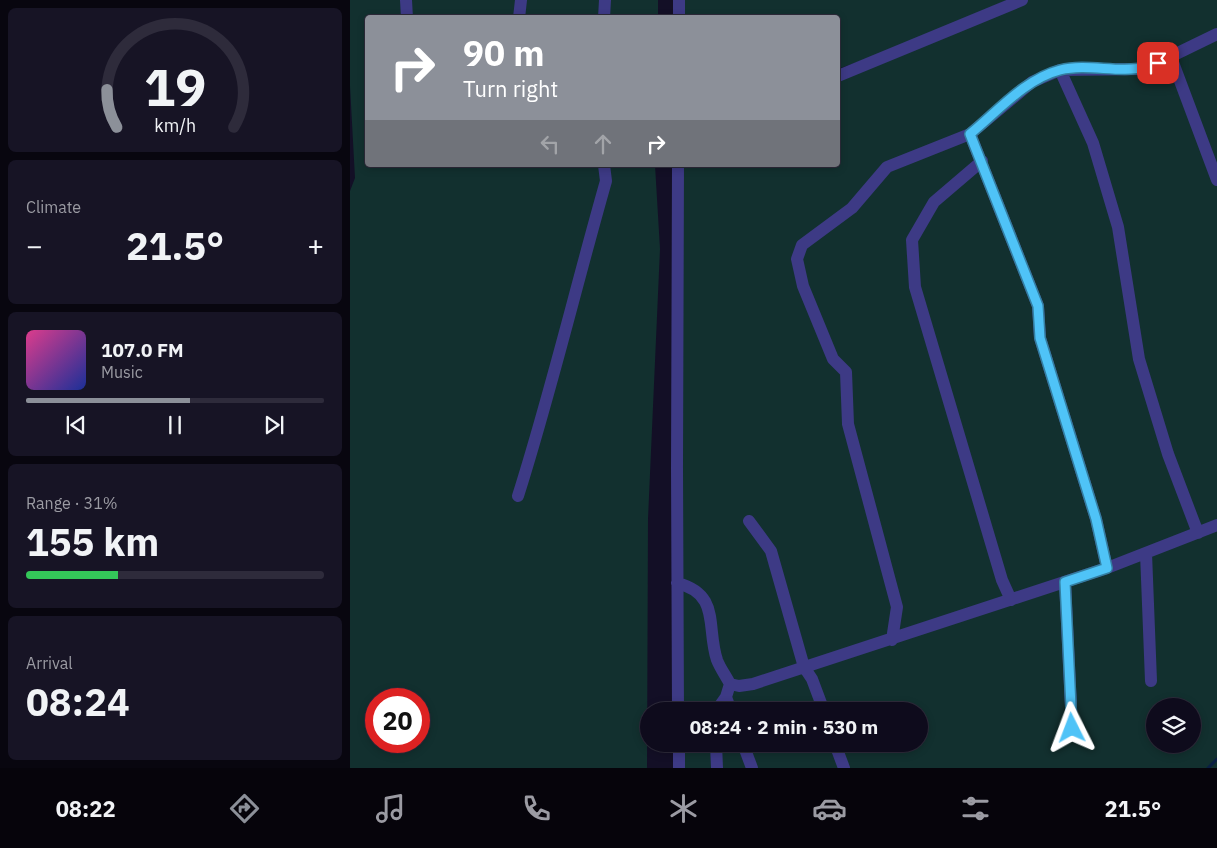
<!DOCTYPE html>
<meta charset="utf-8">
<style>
body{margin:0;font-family:"IBM Plex Sans",sans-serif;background:#171425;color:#f1f3f6;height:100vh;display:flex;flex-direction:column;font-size:19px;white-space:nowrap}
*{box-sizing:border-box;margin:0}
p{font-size:16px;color:#9b9ba3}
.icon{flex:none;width:28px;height:28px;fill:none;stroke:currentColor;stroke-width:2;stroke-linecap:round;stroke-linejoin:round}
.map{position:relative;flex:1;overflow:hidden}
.details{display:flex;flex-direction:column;gap:8px;padding:8px;background:#08060f;width:350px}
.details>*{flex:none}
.guide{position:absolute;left:15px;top:15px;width:475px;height:152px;border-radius:5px;box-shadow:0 2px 8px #0003,0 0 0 1px #2e2b3b;background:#8c9099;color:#fff;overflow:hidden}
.tools{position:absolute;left:796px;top:698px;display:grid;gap:10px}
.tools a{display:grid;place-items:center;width:55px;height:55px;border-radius:50%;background:#0e0b1c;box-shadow:0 2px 8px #0003,0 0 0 1px #2e2b3b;font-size:25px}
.speed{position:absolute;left:15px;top:688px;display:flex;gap:10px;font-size:25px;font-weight:700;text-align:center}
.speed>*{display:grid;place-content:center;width:65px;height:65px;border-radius:50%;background:#0e0b1c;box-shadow:0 2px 8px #0003,0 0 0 1px #2e2b3b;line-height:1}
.speed .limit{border:8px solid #d22;background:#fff;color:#111}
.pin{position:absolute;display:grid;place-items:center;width:42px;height:42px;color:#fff;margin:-21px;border-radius:10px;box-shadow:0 2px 8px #0006}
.me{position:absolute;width:55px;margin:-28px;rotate:357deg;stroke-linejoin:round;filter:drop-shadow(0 0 4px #0008)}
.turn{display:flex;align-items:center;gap:18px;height:105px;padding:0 15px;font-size:22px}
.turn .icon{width:65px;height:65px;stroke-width:2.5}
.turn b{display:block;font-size:35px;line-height:42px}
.lanes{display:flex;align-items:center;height:48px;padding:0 15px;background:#0003;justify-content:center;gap:25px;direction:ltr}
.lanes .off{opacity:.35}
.big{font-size:38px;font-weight:700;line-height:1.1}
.details .widget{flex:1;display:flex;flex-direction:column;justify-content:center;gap:8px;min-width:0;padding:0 18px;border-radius:8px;background:#171425}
.details .dial{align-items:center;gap:0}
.dial svg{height:130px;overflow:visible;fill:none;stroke:#2e2b3b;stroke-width:7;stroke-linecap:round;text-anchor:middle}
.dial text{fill:#f1f3f6;stroke:none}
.song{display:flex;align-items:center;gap:15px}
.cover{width:60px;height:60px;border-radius:8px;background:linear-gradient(135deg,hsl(330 70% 55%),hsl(230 70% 35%))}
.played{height:5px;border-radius:2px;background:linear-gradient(90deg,#8c9099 55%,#2e2b3b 55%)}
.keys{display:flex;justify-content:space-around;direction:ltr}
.heat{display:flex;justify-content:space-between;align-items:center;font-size:28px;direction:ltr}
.charge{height:8px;border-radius:4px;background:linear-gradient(90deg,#34c759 31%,#2e2b3b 0)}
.trip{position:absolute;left:290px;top:702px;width:288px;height:50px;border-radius:25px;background:#0e0b1c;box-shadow:0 2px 8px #0003,0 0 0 1px #2e2b3b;font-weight:700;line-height:50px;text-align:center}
.menu{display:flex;height:80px;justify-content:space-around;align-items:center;background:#06040b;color:#9b9ba3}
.menu .icon{width:35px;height:35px}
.menu .on{color:#8c9099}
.menu b{font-size:22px;color:#f1f3f6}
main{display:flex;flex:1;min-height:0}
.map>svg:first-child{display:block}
.green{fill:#12302f;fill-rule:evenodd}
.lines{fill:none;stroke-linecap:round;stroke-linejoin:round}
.stream{stroke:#0a1f44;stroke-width:3}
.minor{stroke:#3d3a85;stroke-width:12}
.route-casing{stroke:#337fa1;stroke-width:12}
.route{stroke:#4fc3f7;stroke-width:9}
</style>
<main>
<section class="details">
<div class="widget dial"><svg viewBox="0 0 100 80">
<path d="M14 69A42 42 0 1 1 86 69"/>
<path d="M14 69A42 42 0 0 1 8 46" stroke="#8c9099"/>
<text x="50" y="56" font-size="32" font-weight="700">19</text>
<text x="50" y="72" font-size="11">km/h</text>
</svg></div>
<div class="widget"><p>Climate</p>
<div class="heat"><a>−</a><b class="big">21.5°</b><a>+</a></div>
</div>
<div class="widget">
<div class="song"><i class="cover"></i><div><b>107.0 FM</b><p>Music</p></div></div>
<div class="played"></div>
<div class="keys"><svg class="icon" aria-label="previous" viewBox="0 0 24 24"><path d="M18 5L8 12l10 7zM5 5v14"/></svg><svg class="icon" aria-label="pause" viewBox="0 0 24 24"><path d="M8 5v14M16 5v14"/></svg><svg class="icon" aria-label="next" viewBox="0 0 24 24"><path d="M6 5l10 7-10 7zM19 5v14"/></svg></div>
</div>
<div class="widget"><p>Range · 31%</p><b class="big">155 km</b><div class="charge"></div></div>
<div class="widget"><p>Arrival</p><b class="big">08:24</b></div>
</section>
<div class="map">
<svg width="867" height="768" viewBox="0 0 867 768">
<rect width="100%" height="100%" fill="#130f26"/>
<path class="green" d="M0,0H308V17L18,18V165H305L310,249L298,519L297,768H0V191L5,178L0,86ZM26,699H69V741H26Z
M327,0H657L566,41L488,69V18L327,17Z
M677,0H867V768H333V744H569V711H332L329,165H488V76ZM805,706H842V744H805Z"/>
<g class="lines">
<path class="stream" d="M858,768L867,759"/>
<path class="minor" d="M56,0L57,18
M169,18L171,0
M254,18L255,0
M329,18V0
M821,57L867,180
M710,70L743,143L768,227L789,359L818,454L848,533
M488,76L672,0
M620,134L688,306L690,338L746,519L757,568
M632,161L584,202L562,240L565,287L652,580L661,600
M328,165L327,468L328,711
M168,496C201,392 226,286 256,181L254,165
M399,521L421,551L454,667L462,679L474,711
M796,553L801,681
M715,582L722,728
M327,583C371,594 356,627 367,660C370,668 376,676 380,684L389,686L403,684L757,568L867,525
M542,640L547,607L498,424L496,372L483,359L453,286L447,259L452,245L502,208L537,167L620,134L682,82L710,70L795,69L867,34
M376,697L381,711
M366,711L376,697L380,684
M329,744V768
M366,744L367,768
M393,744L402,768
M485,744L494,768"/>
</g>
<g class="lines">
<g class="route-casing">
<path id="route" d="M722,728L715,582L757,568L746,519L690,338L688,306L620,134C647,112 675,79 710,70C742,62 777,77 808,63"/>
</g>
<use href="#route" class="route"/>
</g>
</svg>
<div class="tools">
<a><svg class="icon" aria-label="layers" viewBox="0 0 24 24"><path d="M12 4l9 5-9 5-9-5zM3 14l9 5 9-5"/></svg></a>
</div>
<div class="speed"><div class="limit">20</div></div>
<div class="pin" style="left:808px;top:63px;background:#d93025"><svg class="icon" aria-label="arrive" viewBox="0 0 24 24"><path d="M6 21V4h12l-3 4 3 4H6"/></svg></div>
<svg class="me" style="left:722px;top:728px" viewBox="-20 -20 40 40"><path d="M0-17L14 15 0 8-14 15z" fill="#4fc3f7" stroke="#fff" stroke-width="4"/></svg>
<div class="trip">08:24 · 2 min · 530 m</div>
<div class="guide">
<div class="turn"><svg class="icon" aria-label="right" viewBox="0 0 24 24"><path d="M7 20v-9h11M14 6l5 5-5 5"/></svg><div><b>90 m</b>Turn right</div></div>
<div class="lanes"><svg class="icon off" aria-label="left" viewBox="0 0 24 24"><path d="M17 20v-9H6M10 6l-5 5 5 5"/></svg><svg class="icon off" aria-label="ahead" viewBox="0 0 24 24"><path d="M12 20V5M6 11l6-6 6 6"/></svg><svg class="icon" aria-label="right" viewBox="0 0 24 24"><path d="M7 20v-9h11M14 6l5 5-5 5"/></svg></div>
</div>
</div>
</main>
<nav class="menu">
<b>08:22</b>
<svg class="icon on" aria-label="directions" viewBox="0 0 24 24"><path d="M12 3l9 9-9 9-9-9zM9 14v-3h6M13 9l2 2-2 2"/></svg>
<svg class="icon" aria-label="music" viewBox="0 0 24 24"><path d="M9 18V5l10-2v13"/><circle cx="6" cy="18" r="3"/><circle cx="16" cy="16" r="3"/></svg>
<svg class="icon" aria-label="phone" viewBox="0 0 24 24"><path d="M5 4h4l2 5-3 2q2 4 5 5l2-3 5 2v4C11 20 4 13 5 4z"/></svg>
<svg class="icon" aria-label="climate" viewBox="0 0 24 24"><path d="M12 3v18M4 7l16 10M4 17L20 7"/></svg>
<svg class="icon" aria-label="car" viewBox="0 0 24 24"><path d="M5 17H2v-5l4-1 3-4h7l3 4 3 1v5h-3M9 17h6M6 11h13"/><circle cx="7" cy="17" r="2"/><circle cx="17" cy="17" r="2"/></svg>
<svg class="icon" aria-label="filters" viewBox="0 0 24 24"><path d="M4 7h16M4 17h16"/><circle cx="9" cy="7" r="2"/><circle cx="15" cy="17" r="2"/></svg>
<b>21.5°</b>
</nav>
